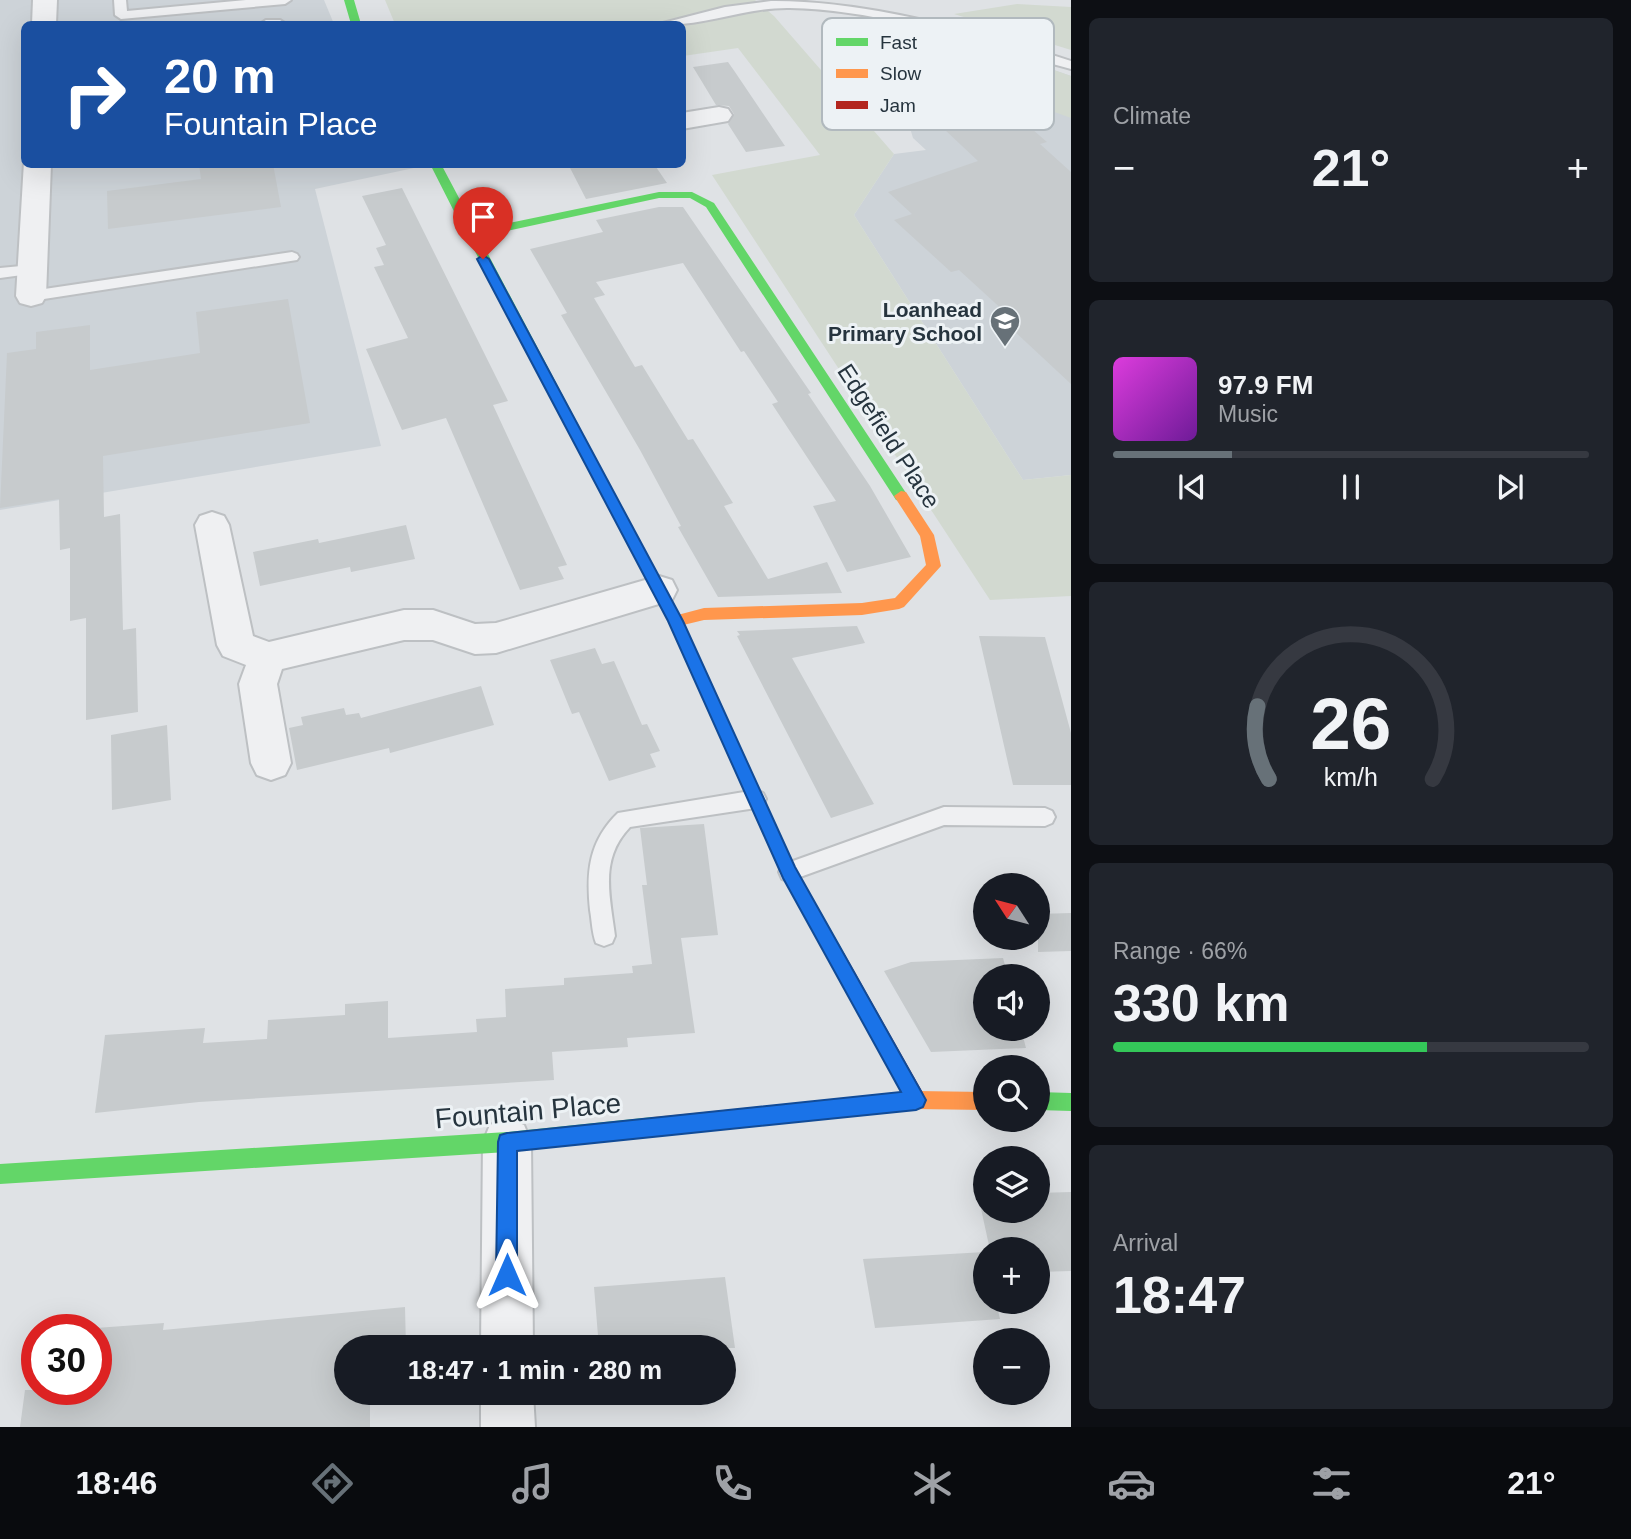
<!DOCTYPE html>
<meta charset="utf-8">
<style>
body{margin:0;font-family:Helvetica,sans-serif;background:#20242c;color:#f1f3f6;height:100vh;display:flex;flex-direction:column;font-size:26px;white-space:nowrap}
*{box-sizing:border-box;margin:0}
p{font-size:23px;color:#9ea1a6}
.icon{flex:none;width:38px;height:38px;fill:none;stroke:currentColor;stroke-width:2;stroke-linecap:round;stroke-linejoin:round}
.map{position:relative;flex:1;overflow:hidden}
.sheet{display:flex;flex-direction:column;gap:18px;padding:18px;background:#0d0f14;width:560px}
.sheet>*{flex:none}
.banner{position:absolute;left:21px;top:21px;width:665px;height:147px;border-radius:10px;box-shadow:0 7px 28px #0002;background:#1a4fa0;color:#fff;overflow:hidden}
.needle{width:46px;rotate:306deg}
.tools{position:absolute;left:973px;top:873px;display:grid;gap:14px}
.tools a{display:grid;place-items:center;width:77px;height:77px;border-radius:50%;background:#171b24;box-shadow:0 7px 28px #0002;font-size:35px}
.speed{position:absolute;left:21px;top:1314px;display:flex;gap:14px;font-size:35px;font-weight:700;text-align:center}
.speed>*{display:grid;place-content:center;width:91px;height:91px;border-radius:50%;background:#171b24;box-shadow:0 7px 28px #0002;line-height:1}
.speed .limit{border:10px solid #d22;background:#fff;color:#111}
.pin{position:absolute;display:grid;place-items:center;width:60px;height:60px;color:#fff;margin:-72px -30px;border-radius:50% 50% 50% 0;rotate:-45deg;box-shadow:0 0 7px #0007}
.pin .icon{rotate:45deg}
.me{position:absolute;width:77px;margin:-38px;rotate:0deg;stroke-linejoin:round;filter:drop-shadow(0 0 5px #0008)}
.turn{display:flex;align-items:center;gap:24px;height:147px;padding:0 28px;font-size:32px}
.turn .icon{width:91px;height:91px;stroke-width:2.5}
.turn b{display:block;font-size:49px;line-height:60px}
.big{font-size:52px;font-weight:600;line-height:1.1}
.sheet .card{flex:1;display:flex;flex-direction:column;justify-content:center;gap:10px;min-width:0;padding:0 24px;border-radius:10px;background:#20242c}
.sheet .dial{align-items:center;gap:0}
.dial svg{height:182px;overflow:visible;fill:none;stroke:#363941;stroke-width:7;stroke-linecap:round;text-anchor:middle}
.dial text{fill:#f1f3f6;stroke:none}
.song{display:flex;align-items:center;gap:21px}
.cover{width:84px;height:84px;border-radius:10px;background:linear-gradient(135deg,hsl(300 70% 55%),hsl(280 70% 35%))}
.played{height:7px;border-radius:4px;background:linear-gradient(90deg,#677178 25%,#363941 25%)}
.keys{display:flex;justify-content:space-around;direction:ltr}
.heat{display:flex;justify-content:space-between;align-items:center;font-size:38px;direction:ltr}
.charge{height:10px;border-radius:5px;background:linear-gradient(90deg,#34c759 66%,#363941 0)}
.trip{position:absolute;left:334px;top:1335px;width:402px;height:70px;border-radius:35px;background:#171b24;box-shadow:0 7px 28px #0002;font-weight:600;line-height:70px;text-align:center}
.tabs{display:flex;height:112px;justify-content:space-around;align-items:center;background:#090b0e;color:#9ea1a6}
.tabs .icon{width:49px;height:49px}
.tabs .current{color:#677178}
.tabs b{font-size:32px;color:#f1f3f6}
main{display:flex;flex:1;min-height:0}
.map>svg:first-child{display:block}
.built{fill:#cdd3d8}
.green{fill:#d2d9d0}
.building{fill:#c7cbcd}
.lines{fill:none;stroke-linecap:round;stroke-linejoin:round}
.lane-casing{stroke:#bdc0c3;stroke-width:4}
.street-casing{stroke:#bdc0c3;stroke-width:4}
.lane{fill:#eff0f2;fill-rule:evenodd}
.street{fill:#eff0f2;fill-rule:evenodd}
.fast{fill:#63d668;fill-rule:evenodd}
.slow{fill:#ff974d;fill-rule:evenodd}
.jam{fill:#b3261e;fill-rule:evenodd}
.route{fill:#1a73e8;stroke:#114b97;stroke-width:2}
.labels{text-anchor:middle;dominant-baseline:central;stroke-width:6;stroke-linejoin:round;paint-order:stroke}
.far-poi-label{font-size:21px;font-weight:bold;fill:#26343e;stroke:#edf2f5;text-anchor:end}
.street-label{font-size:24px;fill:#26343e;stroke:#edf2f5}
.near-street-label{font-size:28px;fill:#26343e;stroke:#edf2f5}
.key{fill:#edf2f5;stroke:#b1b9be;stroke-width:2}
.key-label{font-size:19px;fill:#26343e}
</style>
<main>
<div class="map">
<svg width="1071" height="1427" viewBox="0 0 1071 1427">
<rect width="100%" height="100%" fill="#dfe2e5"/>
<path class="built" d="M0,0H324L334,24H24V164L411,165L414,168L315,189L381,446L0,510Z
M985,46L1071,76V475L1023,480L854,215L894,154L926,150L913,138L910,128L916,120L957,91L955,76Z"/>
<path class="green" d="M385,0H755L774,16L894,154L854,215L1023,480L1071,475V596L990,600L712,175L820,155L738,48L683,56L682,24H395Z
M1017,4L1071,7V50L954,14Z
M985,46L1071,76V118L955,76Z"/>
<path class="building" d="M728,62L735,72L785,146L746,152L728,124L734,114L729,106L716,105L693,67Z
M1011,111L1047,142L1040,144L1071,172V384L998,316L1006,313L959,270L951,272L894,220L912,214L888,192L978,161L944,129Z
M199,164H273L281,207L108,229L107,191L201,179Z
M568,164H654L667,183L586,199Z
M402,188L508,401L493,405L567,565L558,567L564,579L520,590L446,418L402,430L366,349L408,338L374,267L384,265L376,248L386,245L362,196Z
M659,207H683L811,393L808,394L870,486L911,557L847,572L813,506L836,501L772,404L778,402L744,351L741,352L683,263L596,282L605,295L594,298L635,367L642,365L688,440L693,439L733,503L724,506L768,579L827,562L842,593L718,597L678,527L681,526L640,450L561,315L567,313L530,249L603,232L596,220Z
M288,299L310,423L103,456L104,517L120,514L123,630L136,628L138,712L86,720V618L70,621V548L60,550L59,499L0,508L7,353L36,349V332L90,325V370L200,353L196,312Z
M406,525L415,559L351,572L350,567L260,586L253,552L318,539L319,543Z
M857,626L865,643L792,658L874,804L831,818L737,636L740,635L737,631Z
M979,636L1045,637L1071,733V785H1013Z
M595,648L602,664L614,661L642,725L647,724L660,751L650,754L656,767L609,781L579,712L572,714L550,660Z
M481,686L494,725L390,753L389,748L297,770L289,728L303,725L301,717L344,708L346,715L359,713L361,718Z
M167,725L171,800L112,810L111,735Z
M704,824L718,935L681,938L695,1033L627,1038L628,1047L552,1052L554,1080L199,1102L95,1113L105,1035L205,1028L203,1043L267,1039L268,1020L345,1015V1004L388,1001V1038L477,1032L476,1019L506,1017L505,989L564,985V978L633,973L632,966L652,964L642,885H647L640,828Z
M1071,913V951L1038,952V914Z
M1003,958L1008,976H985V1029H1021L1026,1048L931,1052L884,971L911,962Z
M1071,1192V1271L1038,1272V1250H990L978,1195H985V1211H1038V1193Z
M985,1252V1302H996L1000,1319L875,1328L863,1259Z
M725,1277L735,1348H599L594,1287Z
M405,1307L406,1348H346V1393H370V1427H20L25,1390H96V1328L164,1323L163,1330Z"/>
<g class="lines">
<g class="lane-casing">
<path id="lane" d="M114,0H126L127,11L246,0H291L285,4L121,19L115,15Z
M771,1C864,0 982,32 1071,61V69C979,45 887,10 790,8C746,7 701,28 659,24L725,7Z
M266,20H280L286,24H260Z
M292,252L297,254L299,257L297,260L31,301L23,296L31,291Z
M32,265L37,267L39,270L37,273L0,278V268Z
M756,790L763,793L766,799L763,805L756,808L630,827C599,859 610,896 615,936L612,943L604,946L596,943C592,933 592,921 590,910C586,872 589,841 618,813Z
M944,807L1045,808L1052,811L1055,817L1052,823L1045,826L944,825L789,881L782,879L779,872L782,865Z"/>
</g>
<g class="street-casing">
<path id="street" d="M33,0H57L56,24H32Z
M719,107L728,109L732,115L728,121L682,129V113Z
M24,162V164H51L46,296L42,303L31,306L20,303L16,296Z
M212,512L224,516L229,525L253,636L269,642L404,610H433L475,624L496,623L659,576L672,580L677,590L672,600L496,653L475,654L433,640H404L282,669L277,684L291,763L285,775L271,780L257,775L251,763L239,684L246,665L223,656L217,645L195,525L200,516Z
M507,1118L524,1125L531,1142L533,1348H481L483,1142L490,1125Z
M481,1393H533L535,1427H481Z"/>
</g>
<use href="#lane" class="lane"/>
<use href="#street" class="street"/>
<path class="fast" d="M344,0H354L361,24H351Z
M430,164H441L476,230L659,192H692L714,203L908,496L901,501L896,500L706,207L690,198H659L479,237L682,621L795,867L844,953L847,959L844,965L838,967L832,965L783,877L668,621L468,238L464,235L465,233Z
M1038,1092L1071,1093V1111L1038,1110Z
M653,1117L660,1120L663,1127L660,1134L653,1137L507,1152L0,1184V1164L507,1132Z"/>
<path class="slow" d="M901,491L906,492L934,535L941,566L904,607L899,609L862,615L704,620L675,627L670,625L668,621L670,617L704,608L862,603L895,598L926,565L920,536L894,496Z
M916,1091L985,1092V1110L916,1109L653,1137L646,1134L643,1127L646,1120L653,1117Z"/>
<path class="jam" d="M838,951L844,953L923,1093L925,1100L923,1107L916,1109L909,1107L832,965L829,959L832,953Z"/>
</g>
<path class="route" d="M483,255L489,259L683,621L795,867L926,1100L923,1107L916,1110L517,1151V1275L514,1282L507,1285L499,1282L496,1275L498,1142L500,1135L507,1133L901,1092L783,878L668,621L477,259Z"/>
<defs>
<g id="school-pin" transform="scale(1.575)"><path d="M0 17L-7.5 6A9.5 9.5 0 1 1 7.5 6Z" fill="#677178" stroke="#edf2f5"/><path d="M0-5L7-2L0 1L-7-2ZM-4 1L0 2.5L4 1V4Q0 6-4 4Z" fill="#fff"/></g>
</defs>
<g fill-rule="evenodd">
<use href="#school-pin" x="1005" y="321"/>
</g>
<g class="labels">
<g class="far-poi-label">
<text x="982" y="309">Loanhead<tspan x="982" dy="24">Primary School</tspan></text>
</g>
<g class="street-label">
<text transform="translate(889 436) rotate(57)">Edgefield Place</text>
</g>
<g class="near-street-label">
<text transform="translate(528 1111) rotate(-5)">Fountain Place</text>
</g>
</g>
<rect x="822" y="18" width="232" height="112" rx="10" class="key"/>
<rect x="836" y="38" width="32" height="8" fill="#63d668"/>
<rect x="836" y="69" width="32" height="9" fill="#ff974d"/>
<rect x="836" y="101" width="32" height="8" fill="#b3261e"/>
<g class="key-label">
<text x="880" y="49">Fast</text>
<text x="880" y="80">Slow</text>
<text x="880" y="112">Jam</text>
</g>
</svg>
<div class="tools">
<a><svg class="needle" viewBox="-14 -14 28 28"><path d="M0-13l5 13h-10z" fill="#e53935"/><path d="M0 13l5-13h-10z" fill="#9ea1a6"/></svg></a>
<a><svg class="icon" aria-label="sound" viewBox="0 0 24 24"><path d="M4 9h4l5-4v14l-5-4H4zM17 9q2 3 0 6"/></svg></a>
<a><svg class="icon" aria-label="search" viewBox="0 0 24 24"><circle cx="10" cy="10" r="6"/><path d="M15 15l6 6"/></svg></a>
<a><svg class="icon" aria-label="layers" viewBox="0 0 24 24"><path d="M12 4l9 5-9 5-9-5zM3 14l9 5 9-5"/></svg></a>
<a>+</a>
<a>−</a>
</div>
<div class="speed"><div class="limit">30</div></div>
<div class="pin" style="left:483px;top:259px;background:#d93025"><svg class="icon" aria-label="arrive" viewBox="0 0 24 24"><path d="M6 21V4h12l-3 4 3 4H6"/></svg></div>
<svg class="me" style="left:507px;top:1275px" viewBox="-20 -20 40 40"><path d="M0-17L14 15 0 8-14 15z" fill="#1a73e8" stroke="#fff" stroke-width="4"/></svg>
<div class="trip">18:47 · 1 min · 280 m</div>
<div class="banner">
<div class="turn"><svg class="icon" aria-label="right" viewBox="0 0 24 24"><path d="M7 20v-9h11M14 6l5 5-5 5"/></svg><div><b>20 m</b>Fountain Place</div></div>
</div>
</div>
<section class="sheet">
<div class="card"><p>Climate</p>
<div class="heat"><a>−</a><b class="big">21°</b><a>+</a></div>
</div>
<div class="card">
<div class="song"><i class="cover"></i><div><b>97.9 FM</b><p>Music</p></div></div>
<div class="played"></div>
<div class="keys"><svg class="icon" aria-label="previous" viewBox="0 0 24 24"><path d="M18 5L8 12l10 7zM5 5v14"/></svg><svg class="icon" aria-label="pause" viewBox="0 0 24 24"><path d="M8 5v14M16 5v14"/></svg><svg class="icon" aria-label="next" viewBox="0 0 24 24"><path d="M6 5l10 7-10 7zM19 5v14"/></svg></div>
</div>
<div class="card dial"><svg viewBox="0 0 100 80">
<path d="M14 69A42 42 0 1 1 86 69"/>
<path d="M14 69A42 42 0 0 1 9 37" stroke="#677178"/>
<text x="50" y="56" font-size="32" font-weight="700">26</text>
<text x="50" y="72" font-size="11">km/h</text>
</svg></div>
<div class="card"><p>Range · 66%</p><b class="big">330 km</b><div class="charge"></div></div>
<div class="card"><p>Arrival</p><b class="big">18:47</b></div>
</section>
</main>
<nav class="tabs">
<b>18:46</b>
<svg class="icon current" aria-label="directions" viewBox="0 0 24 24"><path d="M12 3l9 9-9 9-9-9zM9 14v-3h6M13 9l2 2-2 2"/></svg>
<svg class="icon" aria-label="music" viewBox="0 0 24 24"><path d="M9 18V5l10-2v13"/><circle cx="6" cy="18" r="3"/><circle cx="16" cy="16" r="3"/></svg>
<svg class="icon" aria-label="phone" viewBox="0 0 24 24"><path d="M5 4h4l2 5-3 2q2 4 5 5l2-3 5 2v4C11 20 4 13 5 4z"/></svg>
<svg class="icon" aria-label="climate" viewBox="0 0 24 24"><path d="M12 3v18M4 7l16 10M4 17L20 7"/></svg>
<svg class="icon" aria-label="car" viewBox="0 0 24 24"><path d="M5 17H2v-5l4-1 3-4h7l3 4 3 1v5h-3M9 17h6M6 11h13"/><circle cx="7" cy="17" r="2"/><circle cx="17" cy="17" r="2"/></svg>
<svg class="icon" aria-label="filters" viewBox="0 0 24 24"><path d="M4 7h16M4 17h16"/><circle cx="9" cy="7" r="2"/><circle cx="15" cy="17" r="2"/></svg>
<b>21°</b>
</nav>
